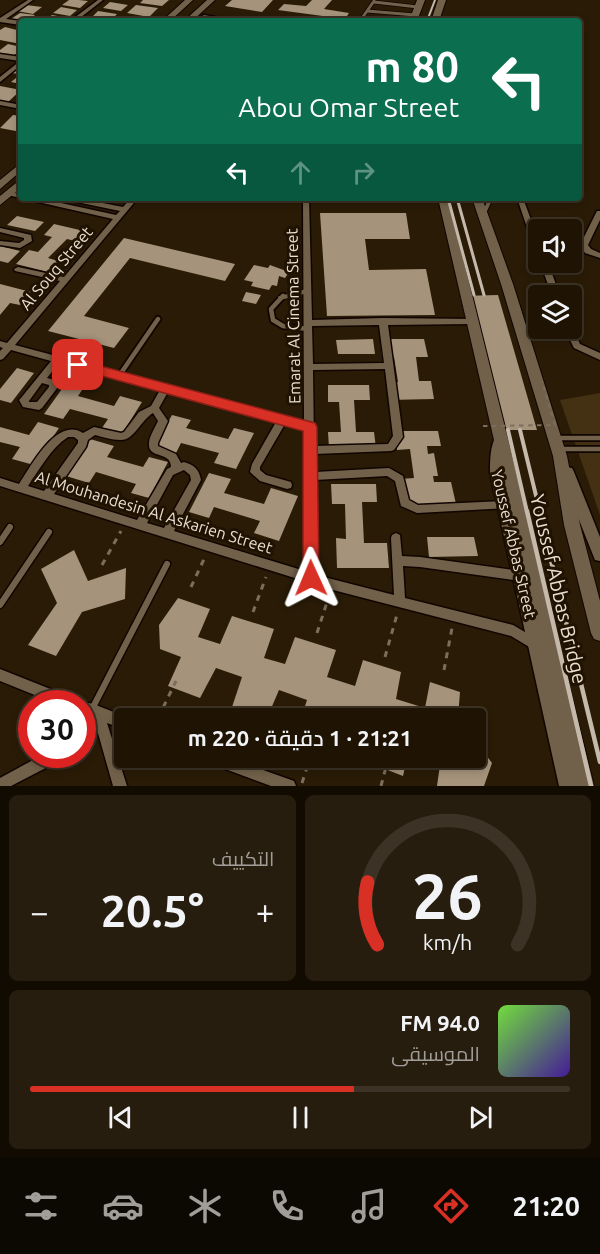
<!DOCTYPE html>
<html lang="ar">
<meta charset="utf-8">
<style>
body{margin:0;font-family:Ubuntu,Cairo,sans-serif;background:#271d0e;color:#f1f3f6;direction:rtl;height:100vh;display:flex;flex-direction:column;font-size:22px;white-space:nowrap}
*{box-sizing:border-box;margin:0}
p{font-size:20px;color:#a19e9a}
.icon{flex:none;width:33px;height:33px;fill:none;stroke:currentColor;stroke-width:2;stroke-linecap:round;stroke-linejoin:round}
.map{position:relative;height:786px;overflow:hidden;direction:ltr}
.details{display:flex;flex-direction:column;gap:9px;padding:9px;background:#110b02;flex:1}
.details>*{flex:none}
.banner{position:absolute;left:18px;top:18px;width:564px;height:183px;border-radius:6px;box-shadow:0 3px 9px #0003,0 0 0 2px #3c3326;direction:rtl;background:#0b6e4f;color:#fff;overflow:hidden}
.buttons{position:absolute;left:528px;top:219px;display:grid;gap:12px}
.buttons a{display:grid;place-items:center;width:54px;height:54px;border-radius:6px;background:#1f1404;box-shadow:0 3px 9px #0003,0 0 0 2px #3c3326;font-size:30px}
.speed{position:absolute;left:18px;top:690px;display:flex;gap:12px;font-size:30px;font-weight:700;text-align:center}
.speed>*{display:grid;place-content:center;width:78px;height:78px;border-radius:50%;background:#1f1404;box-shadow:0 3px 9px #0003,0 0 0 2px #3c3326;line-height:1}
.speed .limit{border:9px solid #d22;background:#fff;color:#111}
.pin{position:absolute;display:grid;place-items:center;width:51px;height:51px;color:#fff;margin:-26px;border-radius:12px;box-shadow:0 3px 9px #0006}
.me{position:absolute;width:66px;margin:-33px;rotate:359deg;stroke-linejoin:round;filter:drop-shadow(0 0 4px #0008)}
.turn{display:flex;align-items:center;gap:21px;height:126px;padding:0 24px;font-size:27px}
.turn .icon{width:78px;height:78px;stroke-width:2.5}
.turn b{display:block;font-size:42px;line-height:51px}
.lanes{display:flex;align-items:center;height:57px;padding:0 24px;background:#0003;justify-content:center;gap:30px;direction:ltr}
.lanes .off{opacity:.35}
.big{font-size:45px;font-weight:600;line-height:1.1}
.details .card{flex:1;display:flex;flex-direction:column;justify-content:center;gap:9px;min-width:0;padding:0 21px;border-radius:9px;background:#271d0e}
.details .dial{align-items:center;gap:0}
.dial svg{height:156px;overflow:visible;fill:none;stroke:#3c3326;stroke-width:7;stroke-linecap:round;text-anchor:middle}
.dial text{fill:#f1f3f6;stroke:none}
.song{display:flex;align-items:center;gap:18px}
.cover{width:72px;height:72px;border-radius:9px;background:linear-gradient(135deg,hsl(100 70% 55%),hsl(260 70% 35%))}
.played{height:6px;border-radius:3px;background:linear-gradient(90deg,#d93025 60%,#3c3326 60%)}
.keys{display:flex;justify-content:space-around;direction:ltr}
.heat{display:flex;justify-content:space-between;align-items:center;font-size:33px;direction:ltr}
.details .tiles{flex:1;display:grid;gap:9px;grid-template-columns:1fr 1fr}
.card:last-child{grid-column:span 2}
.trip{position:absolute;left:114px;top:708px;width:372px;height:60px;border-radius:6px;background:#1f1404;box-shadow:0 3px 9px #0003,0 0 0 2px #3c3326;font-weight:600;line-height:60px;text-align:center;direction:rtl}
.dock{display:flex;height:96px;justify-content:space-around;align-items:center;background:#0c0802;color:#a19e9a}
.dock .icon{width:42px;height:42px}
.dock .on{color:#d93025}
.dock b{font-size:27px;color:#f1f3f6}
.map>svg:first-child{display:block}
.green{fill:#443012}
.building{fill:#a5937b}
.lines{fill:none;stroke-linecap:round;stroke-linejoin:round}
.service-far3-casing{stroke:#110500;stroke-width:4.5}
.service-far2-casing{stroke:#110500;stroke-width:6}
.service-far1-casing{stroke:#110500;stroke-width:8}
.service-casing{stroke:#110500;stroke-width:9}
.minor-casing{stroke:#110500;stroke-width:3}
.tertiary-casing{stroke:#110500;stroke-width:3}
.secondary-casing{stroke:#110500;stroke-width:2}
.path{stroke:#7a6e5c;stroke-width:3;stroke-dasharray:6 6;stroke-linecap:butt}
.service-far3{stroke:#72614a;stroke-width:3}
.service-far2{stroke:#72614a;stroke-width:4}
.service-far1{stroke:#72614a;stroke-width:4.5}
.service{stroke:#72614a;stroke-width:6}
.minor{fill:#72614a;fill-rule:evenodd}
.tertiary{fill:#72614a;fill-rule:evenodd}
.secondary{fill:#72614a;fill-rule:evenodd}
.rail-far3{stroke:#c4b9ab;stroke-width:2}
.rail-far2{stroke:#c4b9ab;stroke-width:3}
.rail-far1{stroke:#c4b9ab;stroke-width:4}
.rail{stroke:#c4b9ab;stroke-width:4.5}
.path-bridge{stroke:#7a6e5c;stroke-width:2;stroke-dasharray:4.5 4.5;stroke-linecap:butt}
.route{fill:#d93025;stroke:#8d1f18;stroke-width:1.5}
.labels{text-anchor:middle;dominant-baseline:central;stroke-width:6;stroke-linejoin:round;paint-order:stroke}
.street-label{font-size:16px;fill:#e9dfd2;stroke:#201200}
.near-street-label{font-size:20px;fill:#e9dfd2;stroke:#201200}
</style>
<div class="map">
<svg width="600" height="786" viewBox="0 0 600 786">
<rect width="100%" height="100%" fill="#291b06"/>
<path class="green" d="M600,393V515L560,400Z"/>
<path class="building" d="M69,0H79L88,1L80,8L62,5Z
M143,0H169L162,6L140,3Z
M232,0H273L262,12L225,6Z
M312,0H332L324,9L349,13L345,19L278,10L284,4L306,6Z
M110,2L128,5L121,11L103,8Z
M26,5L42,7L33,14L17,11Z
M136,5L158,8L149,17L127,13Z
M61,7L77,10L70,16L53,13Z
M98,11L117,14L111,20L92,17Z
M20,13L35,15L27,21L11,19Z
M52,15L68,18L64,21H45Z
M5,27L21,31V44L0,40V30Z
M8,44L21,47V50L13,56L0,54V50Z
M21,64V84L11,82L21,74L10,73Z
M0,86L21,90L8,102L0,100Z
M13,115L21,116V132L0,128Z
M320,213H406L410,239H365L369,270L426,269L435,315L327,316Z
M17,216L44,222L35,231L7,225Z
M54,224L84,231L75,241L67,239L48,258L58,261L48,272L16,264L29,250L38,252L52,237L44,235Z
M124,238L235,264L225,281L130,258L84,316L129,328L114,348L48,331Z
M0,246L20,251L8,263L0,261Z
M254,265L268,268L270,265L289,272L285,278L279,276L277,286L272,285L269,290L251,286L253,282L244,280Z
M0,284L31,292L20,305L10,303L0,315Z
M246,292L261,295L256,304L242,301Z
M498,295L537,430H493L460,296Z
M373,339L375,354H338L336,340Z
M380,339H424L428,357H416L419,381H431L434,399L388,400L387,385L398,382L394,357H382Z
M17,368L34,373L11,403L0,400V389Z
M67,382L84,387L78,396L114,406L120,396L142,402L122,434L102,428L108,419L70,409L63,419L44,414Z
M328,385H369L370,400H354L356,432H374L376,448H329L328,432H341L339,402H328Z
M172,415L191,420L186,428L228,439L234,428L254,433L236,469L214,463L219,453L181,443L176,453L154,447Z
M38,422L59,428L34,465L12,459L20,447L0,442V427L29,435Z
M395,431H438L441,446H427L428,454L434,453L438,476H433L434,482H451L456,504L403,505L400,479L414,478L410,449L397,450Z
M90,439L114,446L107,457L143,467L149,457L168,462L149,498L131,493L136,484L96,472L89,483L66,476Z
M209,473L231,479L224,493L264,504L271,488L298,496L279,541L254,533L260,521L214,507L209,518L189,512Z
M331,484H376L377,502H362L364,543H387L389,568H337L336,538L346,539L345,504H332Z
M427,537H474L478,556L429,557Z
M74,550L88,581L126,568L125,599L82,612L56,656L28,645L57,603L41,569Z
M178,598L210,609L198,637L220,644L232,616L274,629L264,658L285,664L295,637L336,650L327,677L355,686L363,660L401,672L396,699L425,708L430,682L460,692L458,718H362L346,713L345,718H301L307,700L279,690L267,718H253L231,710L242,677L216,668L200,698L168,686L181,657L160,649L159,625Z
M476,742L492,763L484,786H437L441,758H476Z
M368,758H407L403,776L367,762Z"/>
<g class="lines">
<g class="service-far3-casing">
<path id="service-far3" d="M374,2L418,7
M367,11L415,15
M360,21L374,1"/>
</g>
<g class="service-far2-casing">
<path id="service-far2" d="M483,215L491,198
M280,298L307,291"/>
</g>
<g class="service-far1-casing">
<path id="service-far1" d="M283,296L271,309L273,320L283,326L308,329
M119,376L158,319
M558,438H600
M561,449H600"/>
</g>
<g class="service-casing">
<path id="service" d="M0,542L10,527
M0,605L49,532
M92,709L167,564"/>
</g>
<g class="minor-casing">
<path id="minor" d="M28,0H33L6,19L21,21V25L0,22V18Z
M98,0H103L76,21H70Z
M204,15L226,19L229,21H218L202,18L201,17Z
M0,54L21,57V65L0,82V77L20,61L0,58Z
M0,101L21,105V109L0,105Z
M9,192L21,194V198L7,195V193Z
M26,198H38L116,215L120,211L67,200L64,198H77L123,207L131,198H138L15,345L304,422L303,198H309L312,320L383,318L474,319L475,321L471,324L388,325L403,437L394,450L391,451L314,454L315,472L389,468L403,476L409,500L418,505L504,501L508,502L509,505L508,508L417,513L401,506L395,481L387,476L315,480L316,575L394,595L391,538L392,535L396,533L400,535L402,556L420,557L521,571L525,572L526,576L525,580L521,581L420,567L403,566L405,598L513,625L540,641L542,645L540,649L536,651L511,636L333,590L0,486V478L19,484C31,466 57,416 83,433L94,427L121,433L124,432L139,412L151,406L160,390L59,363L47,378L55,380L58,387L42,408L39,410L23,407L19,400L21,398L51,361L11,350L3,359L0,360V351L3,348L0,347V341L7,343L60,281L15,271L14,269L18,267L64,277L113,219L29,200ZM379,325L384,363L313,364L312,326ZM385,369L393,436L388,444L314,446L313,370ZM42,383L49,385V387L37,402H29V401ZM168,392L276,422L252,464L250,472L260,481L287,489L291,488L292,485L291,482L266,475L260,470V467L285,424L304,429L305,571L174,531L201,480C199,469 194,465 184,462L181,463L176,454L158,446V443L168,421L159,408ZM153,413L158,421C155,428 148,438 149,445C149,459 171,451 171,467L167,469L137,520L54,494L86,447L88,440L95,435C103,437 112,440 120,440C134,441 140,421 153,413ZM68,437H74L78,440V443L44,491L28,486C40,469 50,449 68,437ZM184,470L190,475L191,480L164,528L147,523L173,475Z
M246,198H280L277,200H249Z
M517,198H523L538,239V250L534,248Z
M597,211H600V220L588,245L591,249L600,253V258L585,253L580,245Z
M0,228L31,235L32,241L20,248L0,245V241L19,243L24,240V238L0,232Z
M540,262H548L560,296H552Z
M572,327L580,344L600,353V360L574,348L564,328H572Z
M0,669L78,700L79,702C92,701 114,713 128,718H124V729L107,723L127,786H113L94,719L86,730L82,732V704H57L0,681Z
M44,754H64L63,759L11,786H0V778Z
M208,758H230L294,781L296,786H271L209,763Z"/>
</g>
<g class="tertiary-casing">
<path id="tertiary" d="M500,434L504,435L506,439L502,454L504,473L577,786H559L490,473C490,459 490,448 496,435Z
M567,467L572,468L574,472L600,537V561L595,560L593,555L560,472L562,468Z"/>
</g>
<g class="secondary-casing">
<path id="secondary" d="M185,0H193L170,21H162Z
M207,0H215L192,21H184Z
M417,0H425L417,21H409Z
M438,0H446L439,21H431Z
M21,163V171L0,189V180Z
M21,179V188L0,205V196Z
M438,198H448L594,786H574Z
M472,198H482L513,284L567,456L580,525L600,601V641L594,639L591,633L564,525L553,456L501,284Z"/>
</g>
<path class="path" d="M102,565L121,531
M191,587L205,557
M253,612L266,577
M317,633L329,596
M385,657L398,611
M444,670L452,628
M158,718L176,681
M245,718L248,712
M302,783L310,758
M381,786L387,763"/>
<use href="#service-far3" class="service-far3"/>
<use href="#service-far2" class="service-far2"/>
<use href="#service-far1" class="service-far1"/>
<use href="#service" class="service"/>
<use href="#minor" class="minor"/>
<use href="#tertiary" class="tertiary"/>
<use href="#secondary" class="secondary"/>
<path class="rail-far3" d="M427,21L435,0"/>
<path class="rail-far2" d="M448,198L474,295
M457,198L484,295"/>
<path class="rail-far1" d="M508,430L527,512
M520,430L540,512"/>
<path class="rail" d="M527,511L591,786
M539,511L600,762"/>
<path class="path-bridge" d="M483,426L555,425L542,381"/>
</g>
<path class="route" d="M78,360L315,423L317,427L319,578L317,583L311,586L305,583L303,578V431L73,368L71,365L73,362Z"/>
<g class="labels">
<g class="street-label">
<text transform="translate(56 268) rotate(-50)">Al Souq Street</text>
<text transform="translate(293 316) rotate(-91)">Emarat Al Cinema Street</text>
<text transform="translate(154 512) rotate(17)">Al Mouhandesin Al Askarien Street</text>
<text transform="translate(514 544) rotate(77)">Youssef Abbas Street</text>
</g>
<g class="near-street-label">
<text transform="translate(559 589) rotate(77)">Youssef Abbas Bridge</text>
</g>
</g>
</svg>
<div class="buttons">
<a><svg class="icon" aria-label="sound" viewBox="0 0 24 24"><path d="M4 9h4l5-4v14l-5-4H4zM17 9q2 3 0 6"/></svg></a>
<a><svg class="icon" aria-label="layers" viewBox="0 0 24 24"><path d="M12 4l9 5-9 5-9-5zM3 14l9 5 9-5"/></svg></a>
</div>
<div class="speed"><div class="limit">30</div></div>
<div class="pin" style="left:78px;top:365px;background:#d93025"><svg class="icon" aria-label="arrive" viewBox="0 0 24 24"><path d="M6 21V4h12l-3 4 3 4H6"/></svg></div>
<svg class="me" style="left:311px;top:578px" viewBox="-20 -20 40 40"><path d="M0-17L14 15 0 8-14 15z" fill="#d93025" stroke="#fff" stroke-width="4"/></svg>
<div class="trip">21:21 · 1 دقيقة · 220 m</div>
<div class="banner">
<div class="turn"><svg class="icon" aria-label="left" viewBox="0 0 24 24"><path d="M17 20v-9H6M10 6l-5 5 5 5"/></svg><div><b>80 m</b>Abou Omar Street</div></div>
<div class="lanes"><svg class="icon" aria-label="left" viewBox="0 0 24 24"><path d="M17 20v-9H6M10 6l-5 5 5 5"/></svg><svg class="icon off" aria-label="ahead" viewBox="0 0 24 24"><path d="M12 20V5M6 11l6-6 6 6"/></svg><svg class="icon off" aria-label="right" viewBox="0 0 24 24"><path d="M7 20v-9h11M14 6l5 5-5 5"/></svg></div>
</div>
</div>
<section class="details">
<div class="tiles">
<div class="card dial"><svg viewBox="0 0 100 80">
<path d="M14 69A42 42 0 1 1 86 69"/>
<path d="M14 69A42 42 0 0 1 9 37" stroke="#d93025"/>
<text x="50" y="56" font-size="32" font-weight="700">26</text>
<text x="50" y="72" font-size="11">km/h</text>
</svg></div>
<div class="card"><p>التكييف</p>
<div class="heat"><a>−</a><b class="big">20.5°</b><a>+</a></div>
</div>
<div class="card">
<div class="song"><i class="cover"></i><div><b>94.0 FM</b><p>الموسيقى</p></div></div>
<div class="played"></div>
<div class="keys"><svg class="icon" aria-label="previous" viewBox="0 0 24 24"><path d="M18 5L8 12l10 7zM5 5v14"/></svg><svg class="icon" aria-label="pause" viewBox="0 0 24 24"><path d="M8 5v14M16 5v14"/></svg><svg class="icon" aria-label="next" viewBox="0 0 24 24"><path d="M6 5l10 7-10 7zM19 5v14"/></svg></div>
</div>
</div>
</section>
<nav class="dock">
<b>21:20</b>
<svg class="icon on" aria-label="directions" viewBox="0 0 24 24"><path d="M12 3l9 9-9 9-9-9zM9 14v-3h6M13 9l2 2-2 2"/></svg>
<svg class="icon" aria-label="music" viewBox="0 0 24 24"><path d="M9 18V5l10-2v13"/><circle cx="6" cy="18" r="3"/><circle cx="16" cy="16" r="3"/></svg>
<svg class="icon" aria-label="phone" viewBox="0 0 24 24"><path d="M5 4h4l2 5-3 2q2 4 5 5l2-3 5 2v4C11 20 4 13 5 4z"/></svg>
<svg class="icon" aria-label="climate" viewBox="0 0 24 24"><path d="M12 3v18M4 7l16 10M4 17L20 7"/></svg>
<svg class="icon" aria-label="car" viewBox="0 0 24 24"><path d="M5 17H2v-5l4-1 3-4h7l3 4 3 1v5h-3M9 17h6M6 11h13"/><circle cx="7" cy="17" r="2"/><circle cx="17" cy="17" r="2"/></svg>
<svg class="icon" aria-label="filters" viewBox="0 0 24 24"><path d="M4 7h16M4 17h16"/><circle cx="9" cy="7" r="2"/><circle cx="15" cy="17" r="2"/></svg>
</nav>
